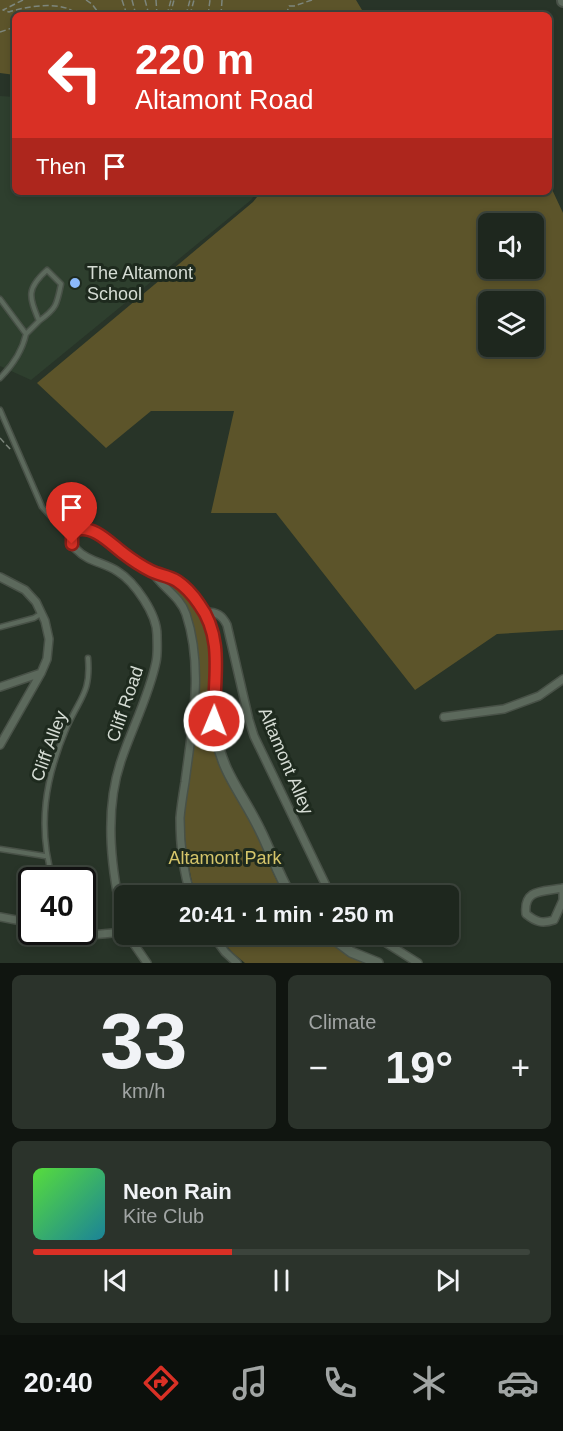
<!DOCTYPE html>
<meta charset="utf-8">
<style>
body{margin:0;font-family:Arial,sans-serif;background:#2b332b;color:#f1f3f6;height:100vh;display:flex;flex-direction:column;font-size:22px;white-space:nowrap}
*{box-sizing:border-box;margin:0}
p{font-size:20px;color:#a1a5a4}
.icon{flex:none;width:33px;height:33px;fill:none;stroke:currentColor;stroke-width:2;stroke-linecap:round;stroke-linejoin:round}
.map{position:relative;height:963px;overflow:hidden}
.panel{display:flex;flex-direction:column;gap:12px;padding:12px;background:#101510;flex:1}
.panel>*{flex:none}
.guide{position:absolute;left:12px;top:12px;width:540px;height:183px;border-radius:9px;box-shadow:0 3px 9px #0003,0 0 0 2px #3c443c;background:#d93025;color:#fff;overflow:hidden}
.controls{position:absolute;left:478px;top:213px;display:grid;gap:12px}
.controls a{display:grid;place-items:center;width:66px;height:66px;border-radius:9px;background:#1e271e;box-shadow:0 3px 9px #0003,0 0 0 2px #3c443c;font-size:30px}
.speed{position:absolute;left:18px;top:867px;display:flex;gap:12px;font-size:30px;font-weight:700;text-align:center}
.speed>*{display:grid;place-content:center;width:78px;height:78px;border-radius:50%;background:#1e271e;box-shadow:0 3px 9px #0003,0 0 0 2px #3c443c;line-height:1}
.speed .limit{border:3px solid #111;border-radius:9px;background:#fff;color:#111}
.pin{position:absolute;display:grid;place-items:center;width:51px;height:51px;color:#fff;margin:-62px -26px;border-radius:50% 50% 50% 0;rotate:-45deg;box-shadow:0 0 6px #0007}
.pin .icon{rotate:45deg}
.me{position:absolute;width:66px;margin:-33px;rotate:1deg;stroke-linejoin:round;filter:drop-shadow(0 0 4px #0008)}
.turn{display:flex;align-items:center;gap:21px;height:126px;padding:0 24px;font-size:27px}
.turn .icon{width:78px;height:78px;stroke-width:2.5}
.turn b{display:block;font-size:42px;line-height:51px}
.then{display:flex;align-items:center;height:57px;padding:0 24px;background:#0003;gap:12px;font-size:22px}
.big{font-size:45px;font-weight:800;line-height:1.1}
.panel .tile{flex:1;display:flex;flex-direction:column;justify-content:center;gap:9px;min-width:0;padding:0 21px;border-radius:9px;background:#2b332b}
.panel .dial{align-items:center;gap:0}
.dial b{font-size:78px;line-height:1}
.song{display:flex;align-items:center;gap:18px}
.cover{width:72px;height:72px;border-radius:9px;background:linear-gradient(135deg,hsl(110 70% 55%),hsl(190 70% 35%))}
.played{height:6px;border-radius:3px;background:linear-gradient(90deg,#d93025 40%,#3c443c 40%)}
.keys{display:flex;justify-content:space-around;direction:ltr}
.heat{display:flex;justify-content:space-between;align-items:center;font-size:33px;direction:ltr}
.panel .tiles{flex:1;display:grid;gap:12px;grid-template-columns:1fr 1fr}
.tile:last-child{grid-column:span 2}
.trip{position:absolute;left:114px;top:885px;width:345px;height:60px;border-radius:9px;background:#1e271e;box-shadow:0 3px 9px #0003,0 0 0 2px #3c443c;font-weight:800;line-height:60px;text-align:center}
.tab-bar{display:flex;height:96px;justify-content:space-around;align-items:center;background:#0c100c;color:#a1a5a4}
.tab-bar .icon{width:42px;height:42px}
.tab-bar .active{color:#d93025}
.tab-bar b{font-size:27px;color:#f1f3f6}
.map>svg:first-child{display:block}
.built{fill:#2e3f2e}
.green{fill:#5c542a;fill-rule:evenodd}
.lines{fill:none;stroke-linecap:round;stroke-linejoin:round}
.service-casing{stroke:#485147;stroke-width:7}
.minor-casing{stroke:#485147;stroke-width:10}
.tertiary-casing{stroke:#485147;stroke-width:12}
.secondary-casing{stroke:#485147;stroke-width:14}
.path{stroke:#7d867c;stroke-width:1.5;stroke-dasharray:6 3;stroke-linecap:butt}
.service{stroke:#5c695c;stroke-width:4}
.minor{stroke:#5c695c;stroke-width:7}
.tertiary{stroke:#5c695c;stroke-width:9}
.secondary{stroke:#5c695c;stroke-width:10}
.route-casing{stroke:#8d1f18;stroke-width:15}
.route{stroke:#d93025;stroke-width:10}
.poi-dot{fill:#8bbafc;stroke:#1e2a1e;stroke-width:2}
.labels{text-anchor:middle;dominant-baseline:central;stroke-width:6;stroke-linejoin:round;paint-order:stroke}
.poi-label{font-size:18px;fill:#d5dcd4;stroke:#1e2a1e;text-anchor:start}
.street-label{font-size:18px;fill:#d5dcd4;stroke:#1e2a1e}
.park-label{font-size:18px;fill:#d5c56a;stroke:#1e2a1e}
</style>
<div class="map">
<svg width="563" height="963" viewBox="0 0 563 963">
<rect width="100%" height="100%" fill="#283428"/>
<path class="built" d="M0,96L15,97V192H257L251,200L31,380L0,366Z"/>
<path class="green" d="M0,0H356L365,15H15V75L0,73Z
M549,183L563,213V630L497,634L415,690L276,513H211L234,411H151L106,448L37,383L253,202L261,192H549ZM489,224H534V268H489ZM489,302H534V346H489Z
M162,578C177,586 186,594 196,608C225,649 202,698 212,743C219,774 237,797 252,825C265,848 270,874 286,895H195C189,869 184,844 184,817L199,660L192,623L162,581Z
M217,935H321L344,952L365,963H245L233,953Z"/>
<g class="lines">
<g class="service-casing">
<path id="service" d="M0,299L26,334C22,352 13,365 0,378
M26,334L39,321C29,296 26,289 47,270L61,284C57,305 56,309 39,321
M0,410L42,507L53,519L75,530
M0,627L34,618L42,613
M0,849L45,856
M53,880C37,826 45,779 67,727C80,697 91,693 88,658"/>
</g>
<g class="minor-casing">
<path id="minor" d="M76,530C71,537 70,544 77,550C87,561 105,563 117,571C135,582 157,614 157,635C157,643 158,653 156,662C149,696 132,728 121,761C103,814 112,874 124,927
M152,571C161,587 180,596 186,614C204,668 192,727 185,782C183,794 181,806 180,818C180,845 183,871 191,896
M0,577L25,590L36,602L45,621L49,639L47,659L41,673L0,745
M205,612C217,612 222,615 227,625L249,720L254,736L331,896
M0,687L41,673
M444,717L504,709L539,696L563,679
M563,888C544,892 523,888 526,914C536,922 542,924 554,920L563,900V892
M0,917L32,923
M76,932L91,935L124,932
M127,934L147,963
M212,934L225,952L237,963
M372,934L418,963"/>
</g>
<g class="tertiary-casing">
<path id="tertiary" d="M76,530C81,528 84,528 89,530C107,537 121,553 138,564C152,573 169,575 183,585C192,592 200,603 206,613C226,651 210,695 216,735C222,773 244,796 260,830C271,852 278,874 291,896
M327,934L351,952L378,963"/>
</g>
<g class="secondary-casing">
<path id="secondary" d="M563,0V1"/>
</g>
<path class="path" d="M23,0L3,10L9,12C27,6 65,0 77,15
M86,0L92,4L100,15
M122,0L127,15
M132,0L136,15
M145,0L149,15
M156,0L157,15
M312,0L294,6H289L286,15C298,11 305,11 317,15
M167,15L171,0
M170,15L174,0
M186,15L190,0
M190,15L194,0
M208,15L210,0
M221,15L222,0
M0,32L15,27
M0,438L11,450"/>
<use href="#service" class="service"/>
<use href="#minor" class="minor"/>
<use href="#tertiary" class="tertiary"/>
<use href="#secondary" class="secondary"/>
</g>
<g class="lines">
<g class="route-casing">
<path id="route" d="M72,544V535L76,530C93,524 111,544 123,553C132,560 141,566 151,571C159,575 169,576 177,581C186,587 193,595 199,604C225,639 213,681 214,721"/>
</g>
<use href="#route" class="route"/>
</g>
<circle class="poi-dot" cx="75" cy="283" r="6"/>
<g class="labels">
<g class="poi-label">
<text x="87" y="273">The Altamont<tspan x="87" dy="21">School</tspan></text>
</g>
<g class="street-label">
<text transform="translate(125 704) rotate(-71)">Cliff Road</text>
<text transform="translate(49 746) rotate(-70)">Cliff Alley</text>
<text transform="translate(286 761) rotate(67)">Altamont Alley</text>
</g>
<g class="park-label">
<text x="225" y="858">Altamont Park</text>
</g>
</g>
</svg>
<div class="controls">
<a><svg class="icon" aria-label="sound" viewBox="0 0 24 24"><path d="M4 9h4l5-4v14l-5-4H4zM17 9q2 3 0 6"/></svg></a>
<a><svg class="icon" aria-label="layers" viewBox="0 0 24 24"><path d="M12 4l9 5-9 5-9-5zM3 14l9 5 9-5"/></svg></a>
</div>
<div class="speed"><div class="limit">40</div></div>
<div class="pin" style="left:72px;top:544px;background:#d93025"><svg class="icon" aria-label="arrive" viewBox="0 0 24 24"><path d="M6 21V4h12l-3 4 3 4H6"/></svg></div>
<svg class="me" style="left:214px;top:721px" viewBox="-20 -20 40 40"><circle r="17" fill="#d93025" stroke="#fff" stroke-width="3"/><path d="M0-11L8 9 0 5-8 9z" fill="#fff"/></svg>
<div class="trip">20:41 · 1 min · 250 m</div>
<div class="guide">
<div class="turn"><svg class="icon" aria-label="left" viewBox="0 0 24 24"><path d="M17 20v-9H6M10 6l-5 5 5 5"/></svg><div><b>220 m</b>Altamont Road</div></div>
<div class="then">Then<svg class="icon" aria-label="arrive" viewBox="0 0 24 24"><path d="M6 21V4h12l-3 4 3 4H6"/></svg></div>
</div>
</div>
<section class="panel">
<div class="tiles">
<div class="tile dial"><b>33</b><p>km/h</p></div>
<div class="tile"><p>Climate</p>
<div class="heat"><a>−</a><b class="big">19°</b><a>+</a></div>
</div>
<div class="tile">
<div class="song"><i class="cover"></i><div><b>Neon Rain</b><p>Kite Club</p></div></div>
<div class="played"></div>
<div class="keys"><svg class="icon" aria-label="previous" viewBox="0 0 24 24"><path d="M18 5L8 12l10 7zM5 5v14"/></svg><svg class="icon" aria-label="pause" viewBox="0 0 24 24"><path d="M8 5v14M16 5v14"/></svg><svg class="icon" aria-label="next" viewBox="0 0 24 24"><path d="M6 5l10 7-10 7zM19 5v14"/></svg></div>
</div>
</div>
</section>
<nav class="tab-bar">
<b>20:40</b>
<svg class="icon active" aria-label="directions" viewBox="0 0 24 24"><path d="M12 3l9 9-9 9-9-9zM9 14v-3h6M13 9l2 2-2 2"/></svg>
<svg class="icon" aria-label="music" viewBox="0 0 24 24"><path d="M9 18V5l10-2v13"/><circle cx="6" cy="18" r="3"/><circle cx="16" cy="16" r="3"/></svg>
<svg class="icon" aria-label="phone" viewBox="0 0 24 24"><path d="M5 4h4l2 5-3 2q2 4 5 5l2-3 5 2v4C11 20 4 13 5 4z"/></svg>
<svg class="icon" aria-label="climate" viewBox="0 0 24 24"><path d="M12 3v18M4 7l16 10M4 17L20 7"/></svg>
<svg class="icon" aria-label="car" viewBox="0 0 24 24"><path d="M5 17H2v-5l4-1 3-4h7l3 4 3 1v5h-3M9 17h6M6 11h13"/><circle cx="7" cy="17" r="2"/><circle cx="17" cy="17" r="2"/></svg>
</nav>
